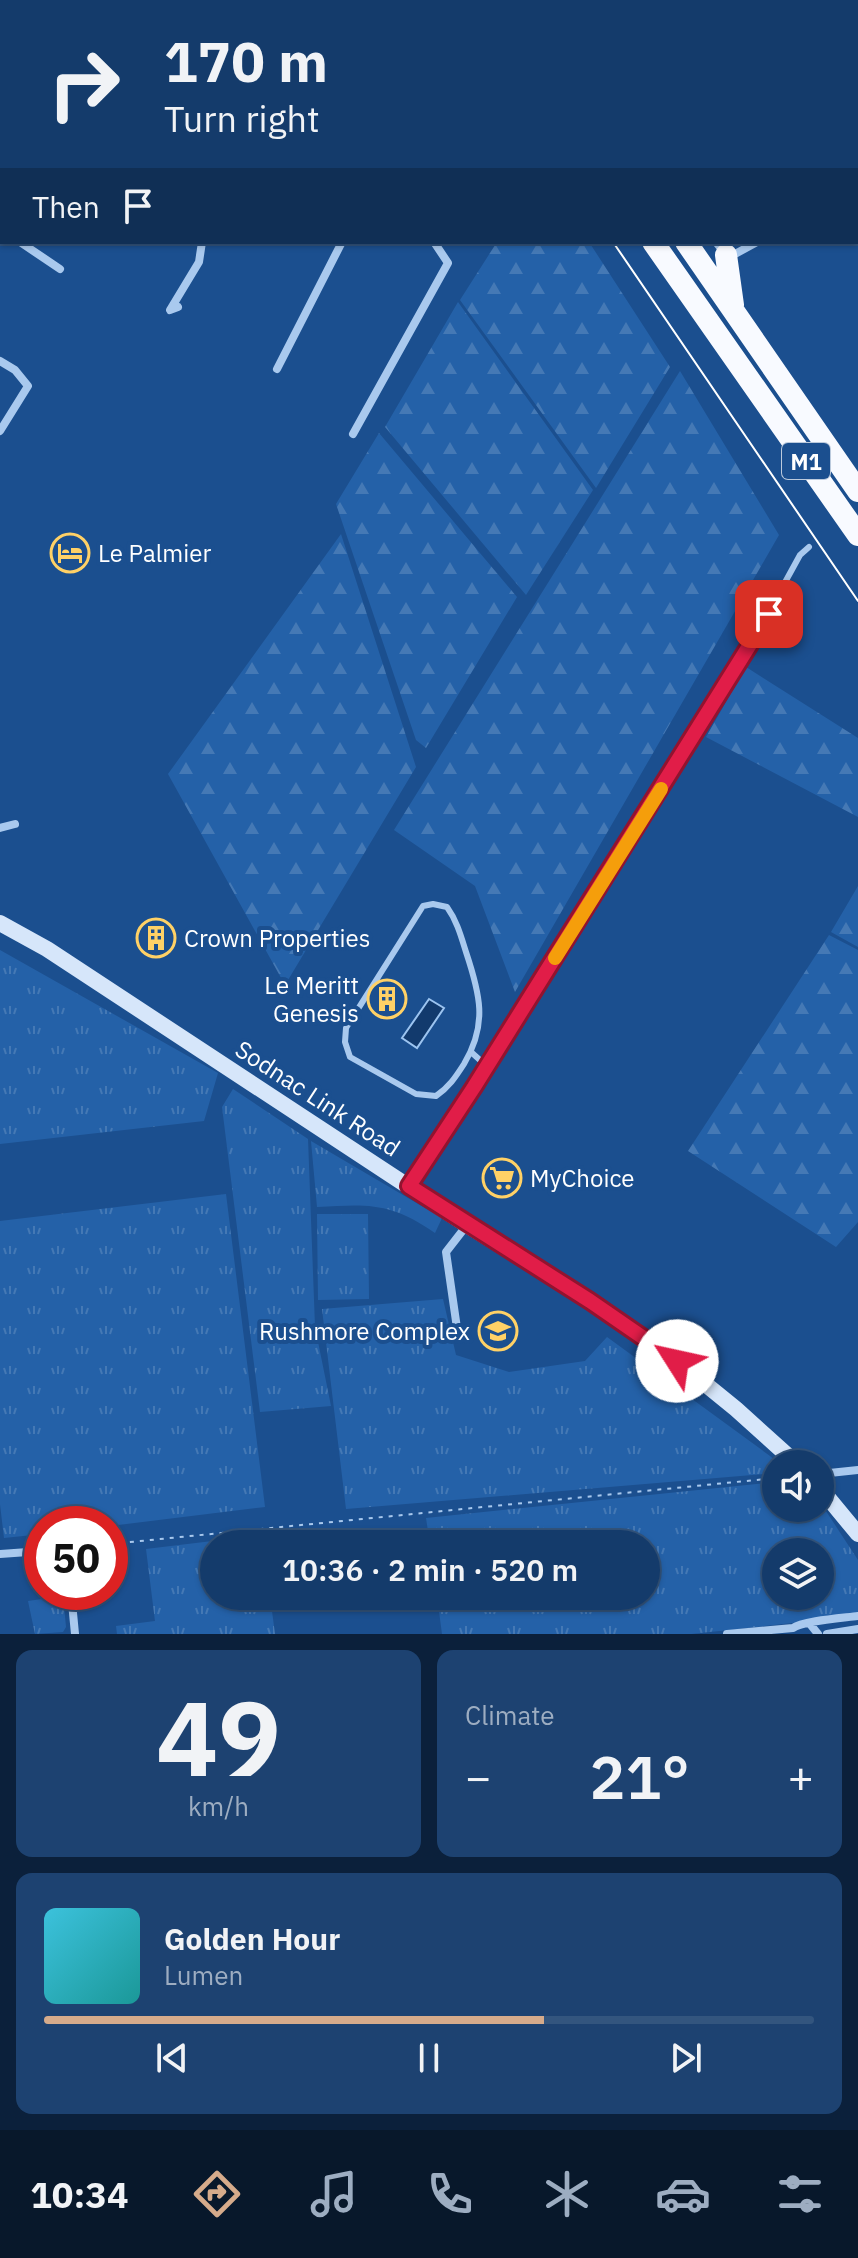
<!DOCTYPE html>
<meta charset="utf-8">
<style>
body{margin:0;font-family:"IBM Plex Sans",sans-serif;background:#1d4271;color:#f1f3f6;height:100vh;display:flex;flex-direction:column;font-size:30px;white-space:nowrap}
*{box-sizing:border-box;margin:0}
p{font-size:26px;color:#9dadc1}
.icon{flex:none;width:44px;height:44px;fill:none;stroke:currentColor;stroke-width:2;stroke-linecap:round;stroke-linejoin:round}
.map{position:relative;height:1634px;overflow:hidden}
.drawer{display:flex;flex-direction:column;gap:16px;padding:16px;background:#0b203b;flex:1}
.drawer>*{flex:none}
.banner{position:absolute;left:0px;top:0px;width:858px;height:244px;box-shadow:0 2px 6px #0004,0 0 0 2px #33557e;background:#143b6b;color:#f1f3f6;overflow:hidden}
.tools{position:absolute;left:762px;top:1450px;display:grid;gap:16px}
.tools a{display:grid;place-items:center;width:72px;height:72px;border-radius:50%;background:#143b6b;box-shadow:0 2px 6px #0004,0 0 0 2px #33557e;font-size:40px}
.speed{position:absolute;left:24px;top:1506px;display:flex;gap:16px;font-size:40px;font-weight:700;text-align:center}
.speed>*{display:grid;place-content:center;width:104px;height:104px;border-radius:50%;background:#143b6b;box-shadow:0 2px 6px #0004,0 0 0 2px #33557e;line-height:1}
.speed .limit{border:12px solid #d22;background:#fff;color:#111}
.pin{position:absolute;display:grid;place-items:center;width:68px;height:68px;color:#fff;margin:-34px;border-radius:16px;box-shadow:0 4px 12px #0006}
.me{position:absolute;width:88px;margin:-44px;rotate:305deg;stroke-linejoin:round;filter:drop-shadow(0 0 6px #0008)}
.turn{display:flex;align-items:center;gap:28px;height:168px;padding:0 32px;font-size:36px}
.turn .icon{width:104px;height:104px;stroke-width:2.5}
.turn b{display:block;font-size:56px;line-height:68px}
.then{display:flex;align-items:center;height:76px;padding:0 32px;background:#0003;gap:16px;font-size:30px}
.big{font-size:60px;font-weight:600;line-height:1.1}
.drawer .widget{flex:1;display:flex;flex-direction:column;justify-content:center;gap:12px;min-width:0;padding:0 28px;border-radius:16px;background:#1d4271}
.drawer .dial{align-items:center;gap:0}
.dial b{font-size:104px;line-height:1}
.song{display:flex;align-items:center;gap:24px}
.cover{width:96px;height:96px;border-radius:12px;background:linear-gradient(135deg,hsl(190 70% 55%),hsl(180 70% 35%))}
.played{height:8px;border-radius:4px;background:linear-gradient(90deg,#d6ab8b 65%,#33557e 65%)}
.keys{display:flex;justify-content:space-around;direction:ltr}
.heat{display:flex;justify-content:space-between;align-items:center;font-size:44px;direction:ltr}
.drawer .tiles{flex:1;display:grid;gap:16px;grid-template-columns:1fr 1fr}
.widget:last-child{grid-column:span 2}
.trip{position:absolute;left:200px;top:1530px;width:460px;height:80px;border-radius:40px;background:#143b6b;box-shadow:0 2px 6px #0004,0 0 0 2px #33557e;font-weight:600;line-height:80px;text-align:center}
.tab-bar{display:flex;height:128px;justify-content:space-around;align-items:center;background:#08182b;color:#9dadc1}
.tab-bar .icon{width:56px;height:56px}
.tab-bar .on{color:#d6ab8b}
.tab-bar b{font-size:36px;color:#f1f3f6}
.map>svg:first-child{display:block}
.grass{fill:url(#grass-tufts);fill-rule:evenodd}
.forest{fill:url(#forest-firs)}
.water{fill:#123a6d;stroke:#9cc4f0;stroke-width:2}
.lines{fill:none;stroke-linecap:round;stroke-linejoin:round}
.path{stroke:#a9c9ee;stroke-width:2;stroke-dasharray:4 6;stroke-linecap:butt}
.service{stroke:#a9c9ee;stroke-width:6}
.minor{stroke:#a9c9ee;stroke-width:8}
.secondary{stroke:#d6e6fa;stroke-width:16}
.trunk{stroke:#f8faff;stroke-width:22}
.tram{stroke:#fff;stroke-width:2}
.route-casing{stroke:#92132f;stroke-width:20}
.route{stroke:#e11d48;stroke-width:14}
.slow{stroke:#f59e0b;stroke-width:14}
.labels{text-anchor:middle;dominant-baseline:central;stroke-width:8;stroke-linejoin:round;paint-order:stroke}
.shield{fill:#1b4f8f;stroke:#bbcadd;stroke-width:2}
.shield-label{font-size:22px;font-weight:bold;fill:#fff}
.poi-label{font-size:24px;fill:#fff;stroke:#1b4f8f;text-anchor:start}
.street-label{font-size:24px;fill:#fff;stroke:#1b4f8f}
</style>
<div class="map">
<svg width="858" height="1634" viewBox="0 0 858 1634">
<defs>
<pattern id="grass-tufts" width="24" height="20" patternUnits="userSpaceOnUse" patternTransform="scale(2)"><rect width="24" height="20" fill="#2461a8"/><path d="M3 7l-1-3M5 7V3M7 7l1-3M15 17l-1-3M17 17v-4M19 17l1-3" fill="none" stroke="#4579b5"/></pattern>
<pattern id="forest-firs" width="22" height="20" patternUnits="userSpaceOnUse" patternTransform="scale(2)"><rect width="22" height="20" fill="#2461a8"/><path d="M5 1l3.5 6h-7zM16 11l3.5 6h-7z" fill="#4579b5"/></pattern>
</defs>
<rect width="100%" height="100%" fill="#1b4f8f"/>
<path class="grass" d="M0,950L218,1073L204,1121L0,1144Z
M233,1089L308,1139L315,1327L331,1406L260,1412L222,1107Z
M311,1141L442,1218L435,1233C391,1202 368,1204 317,1207Z
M226,1194L265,1507L110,1526L42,1524V1534L4,1538L0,1504V1221Z
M317,1214H368L369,1299L318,1300Z
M443,1299L456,1355L509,1372L585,1361L607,1337L770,1456L779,1464H776V1473L346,1509L322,1309Z
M776,1482V1508H820V1502L858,1560V1616L691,1634H442L437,1596H646V1544H430L426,1518ZM776,1552H820V1596H776Z
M262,1535L263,1544H214V1596H270L275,1634H117L116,1626L155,1621L146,1549Z
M63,1596L66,1627L63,1632L35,1634L28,1601Z"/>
<path class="forest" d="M497,242H589L670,367L596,488L460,300Z
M458,302L593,490L526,595L385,427Z
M680,371L779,535L515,992L475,886L394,830Z
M379,433L517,597L426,748L416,740L336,504Z
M341,534L416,767L285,985L168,774Z
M746,667L858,738V817L706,737Z
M858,886V947L831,932Z
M829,935L858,950V1222L836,1247L688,1151Z"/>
<path class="water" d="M429,999L444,1008L417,1048L402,1038Z"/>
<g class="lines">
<path class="path" d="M382,2L383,0
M110,1544L776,1478"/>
<path class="service" d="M433,904L447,907C457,921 461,936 466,952C480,994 488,1024 464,1064C455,1078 449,1087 436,1096L416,1094L350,1057L345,1042L346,1028L423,906Z
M485,1070L743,659L800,555L809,547
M410,1185L485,1070L481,1061L471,1052"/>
<path class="minor" d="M66,0L67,2
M240,0L242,2
M548,0L549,2
M856,173L858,172
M0,224L2,226
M20,242L60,269
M716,242L726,255L735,254L757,242
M178,307L170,310L199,262L202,242
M0,361L15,370L28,386L0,431
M277,369L342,242
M353,434L448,263L434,242
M0,828L15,824
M458,1335L446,1252L467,1225
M820,1474L858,1470
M0,1554L42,1551
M71,1592L75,1634
M810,1624L818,1634
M727,1634L793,1628C802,1621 843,1618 858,1616
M827,1634L858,1629"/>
<path class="secondary" d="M0,923L47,949L467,1225L590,1301L677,1361L736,1409L797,1464
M820,1488L858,1534"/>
<path class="trunk" d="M480,0L481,2
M515,0L517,2
M653,242L858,535
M686,242L858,491
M726,255L733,305"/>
<path class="tram" d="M433,0L435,2
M613,242L858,601"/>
</g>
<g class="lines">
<g class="route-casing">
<path id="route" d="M677,1361L590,1301L409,1186L474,1087L769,614"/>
</g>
<use href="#route" class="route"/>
<path class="slow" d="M555,958L661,789"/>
</g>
<defs>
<g id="hotel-ring" transform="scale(2)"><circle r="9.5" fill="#1b4f8f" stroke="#ffd166" stroke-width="1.5"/><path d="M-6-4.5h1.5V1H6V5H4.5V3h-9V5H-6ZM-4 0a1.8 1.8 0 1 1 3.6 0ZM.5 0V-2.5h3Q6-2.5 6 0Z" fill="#ffd166"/></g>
<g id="building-ring" transform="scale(2)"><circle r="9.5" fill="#1b4f8f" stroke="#ffd166" stroke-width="1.5"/><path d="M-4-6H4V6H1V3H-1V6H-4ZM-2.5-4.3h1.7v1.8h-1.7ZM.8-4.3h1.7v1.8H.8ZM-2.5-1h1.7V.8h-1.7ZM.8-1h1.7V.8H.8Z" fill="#ffd166"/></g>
<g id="supermarket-ring" transform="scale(2)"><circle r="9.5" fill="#1b4f8f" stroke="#ffd166" stroke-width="1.5"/><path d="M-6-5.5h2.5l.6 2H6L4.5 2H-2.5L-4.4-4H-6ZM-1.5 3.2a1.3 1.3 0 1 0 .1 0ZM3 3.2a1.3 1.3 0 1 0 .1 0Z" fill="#ffd166"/></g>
<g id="university-ring" transform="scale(2)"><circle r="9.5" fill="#1b4f8f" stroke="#ffd166" stroke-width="1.5"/><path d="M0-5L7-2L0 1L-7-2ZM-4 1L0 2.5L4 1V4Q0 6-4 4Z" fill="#ffd166"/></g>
</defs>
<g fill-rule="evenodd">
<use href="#hotel-ring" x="70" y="553"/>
<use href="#building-ring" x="156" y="938"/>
<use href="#building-ring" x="387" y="999"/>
<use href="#supermarket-ring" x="502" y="1178"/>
<use href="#university-ring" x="498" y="1331"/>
</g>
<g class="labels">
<rect class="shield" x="782" y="443" width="48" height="36" rx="6"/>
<g class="shield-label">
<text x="806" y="461">M1</text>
</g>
<g class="poi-label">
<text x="98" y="553">Le Palmier</text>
<text x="184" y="938">Crown Properties</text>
<text x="359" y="985" text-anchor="end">Le Meritt<tspan x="359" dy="28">Genesis</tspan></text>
<text x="530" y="1178">MyChoice</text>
<text x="470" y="1331" text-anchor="end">Rushmore Complex</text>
</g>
<g class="street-label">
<text transform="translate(318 1098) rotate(33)">Sodnac Link Road</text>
</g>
</g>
</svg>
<div class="tools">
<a><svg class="icon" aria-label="sound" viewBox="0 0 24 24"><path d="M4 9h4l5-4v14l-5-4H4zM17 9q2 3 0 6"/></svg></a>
<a><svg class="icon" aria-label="layers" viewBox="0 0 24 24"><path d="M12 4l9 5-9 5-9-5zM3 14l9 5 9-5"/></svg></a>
</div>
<div class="speed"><div class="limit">50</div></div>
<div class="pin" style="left:769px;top:614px;background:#d93025"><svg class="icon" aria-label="arrive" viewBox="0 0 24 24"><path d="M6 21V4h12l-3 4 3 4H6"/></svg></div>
<svg class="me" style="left:677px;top:1361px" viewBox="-20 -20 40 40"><circle r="19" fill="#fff"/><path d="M0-13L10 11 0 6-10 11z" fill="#e11d48"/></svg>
<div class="trip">10:36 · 2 min · 520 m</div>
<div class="banner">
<div class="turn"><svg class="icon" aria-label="right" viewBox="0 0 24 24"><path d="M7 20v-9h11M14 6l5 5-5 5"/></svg><div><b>170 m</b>Turn right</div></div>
<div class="then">Then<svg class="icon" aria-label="arrive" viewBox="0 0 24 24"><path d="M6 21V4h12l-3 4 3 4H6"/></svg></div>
</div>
</div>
<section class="drawer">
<div class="tiles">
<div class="widget dial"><b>49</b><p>km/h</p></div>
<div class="widget"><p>Climate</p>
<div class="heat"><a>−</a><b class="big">21°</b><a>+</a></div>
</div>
<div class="widget">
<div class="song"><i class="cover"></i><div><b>Golden Hour</b><p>Lumen</p></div></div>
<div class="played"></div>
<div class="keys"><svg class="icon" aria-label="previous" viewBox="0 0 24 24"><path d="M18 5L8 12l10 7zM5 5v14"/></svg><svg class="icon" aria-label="pause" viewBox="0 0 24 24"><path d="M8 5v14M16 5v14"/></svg><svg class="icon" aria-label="next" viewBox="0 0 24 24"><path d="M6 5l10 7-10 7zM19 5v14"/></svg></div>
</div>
</div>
</section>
<nav class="tab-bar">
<b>10:34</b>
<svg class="icon on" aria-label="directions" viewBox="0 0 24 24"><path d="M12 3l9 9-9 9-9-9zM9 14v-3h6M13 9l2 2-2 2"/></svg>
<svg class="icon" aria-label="music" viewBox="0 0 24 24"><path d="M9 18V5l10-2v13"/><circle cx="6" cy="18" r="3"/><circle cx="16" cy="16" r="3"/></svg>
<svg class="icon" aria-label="phone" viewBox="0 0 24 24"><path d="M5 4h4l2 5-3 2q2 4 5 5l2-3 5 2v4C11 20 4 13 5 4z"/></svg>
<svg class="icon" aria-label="climate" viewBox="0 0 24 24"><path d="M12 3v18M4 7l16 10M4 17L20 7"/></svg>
<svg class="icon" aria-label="car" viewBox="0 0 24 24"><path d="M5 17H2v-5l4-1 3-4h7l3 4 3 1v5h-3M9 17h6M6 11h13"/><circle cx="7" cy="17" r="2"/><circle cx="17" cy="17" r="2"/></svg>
<svg class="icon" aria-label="filters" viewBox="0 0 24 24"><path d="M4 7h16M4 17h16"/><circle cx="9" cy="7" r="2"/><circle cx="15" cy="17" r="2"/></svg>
</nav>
